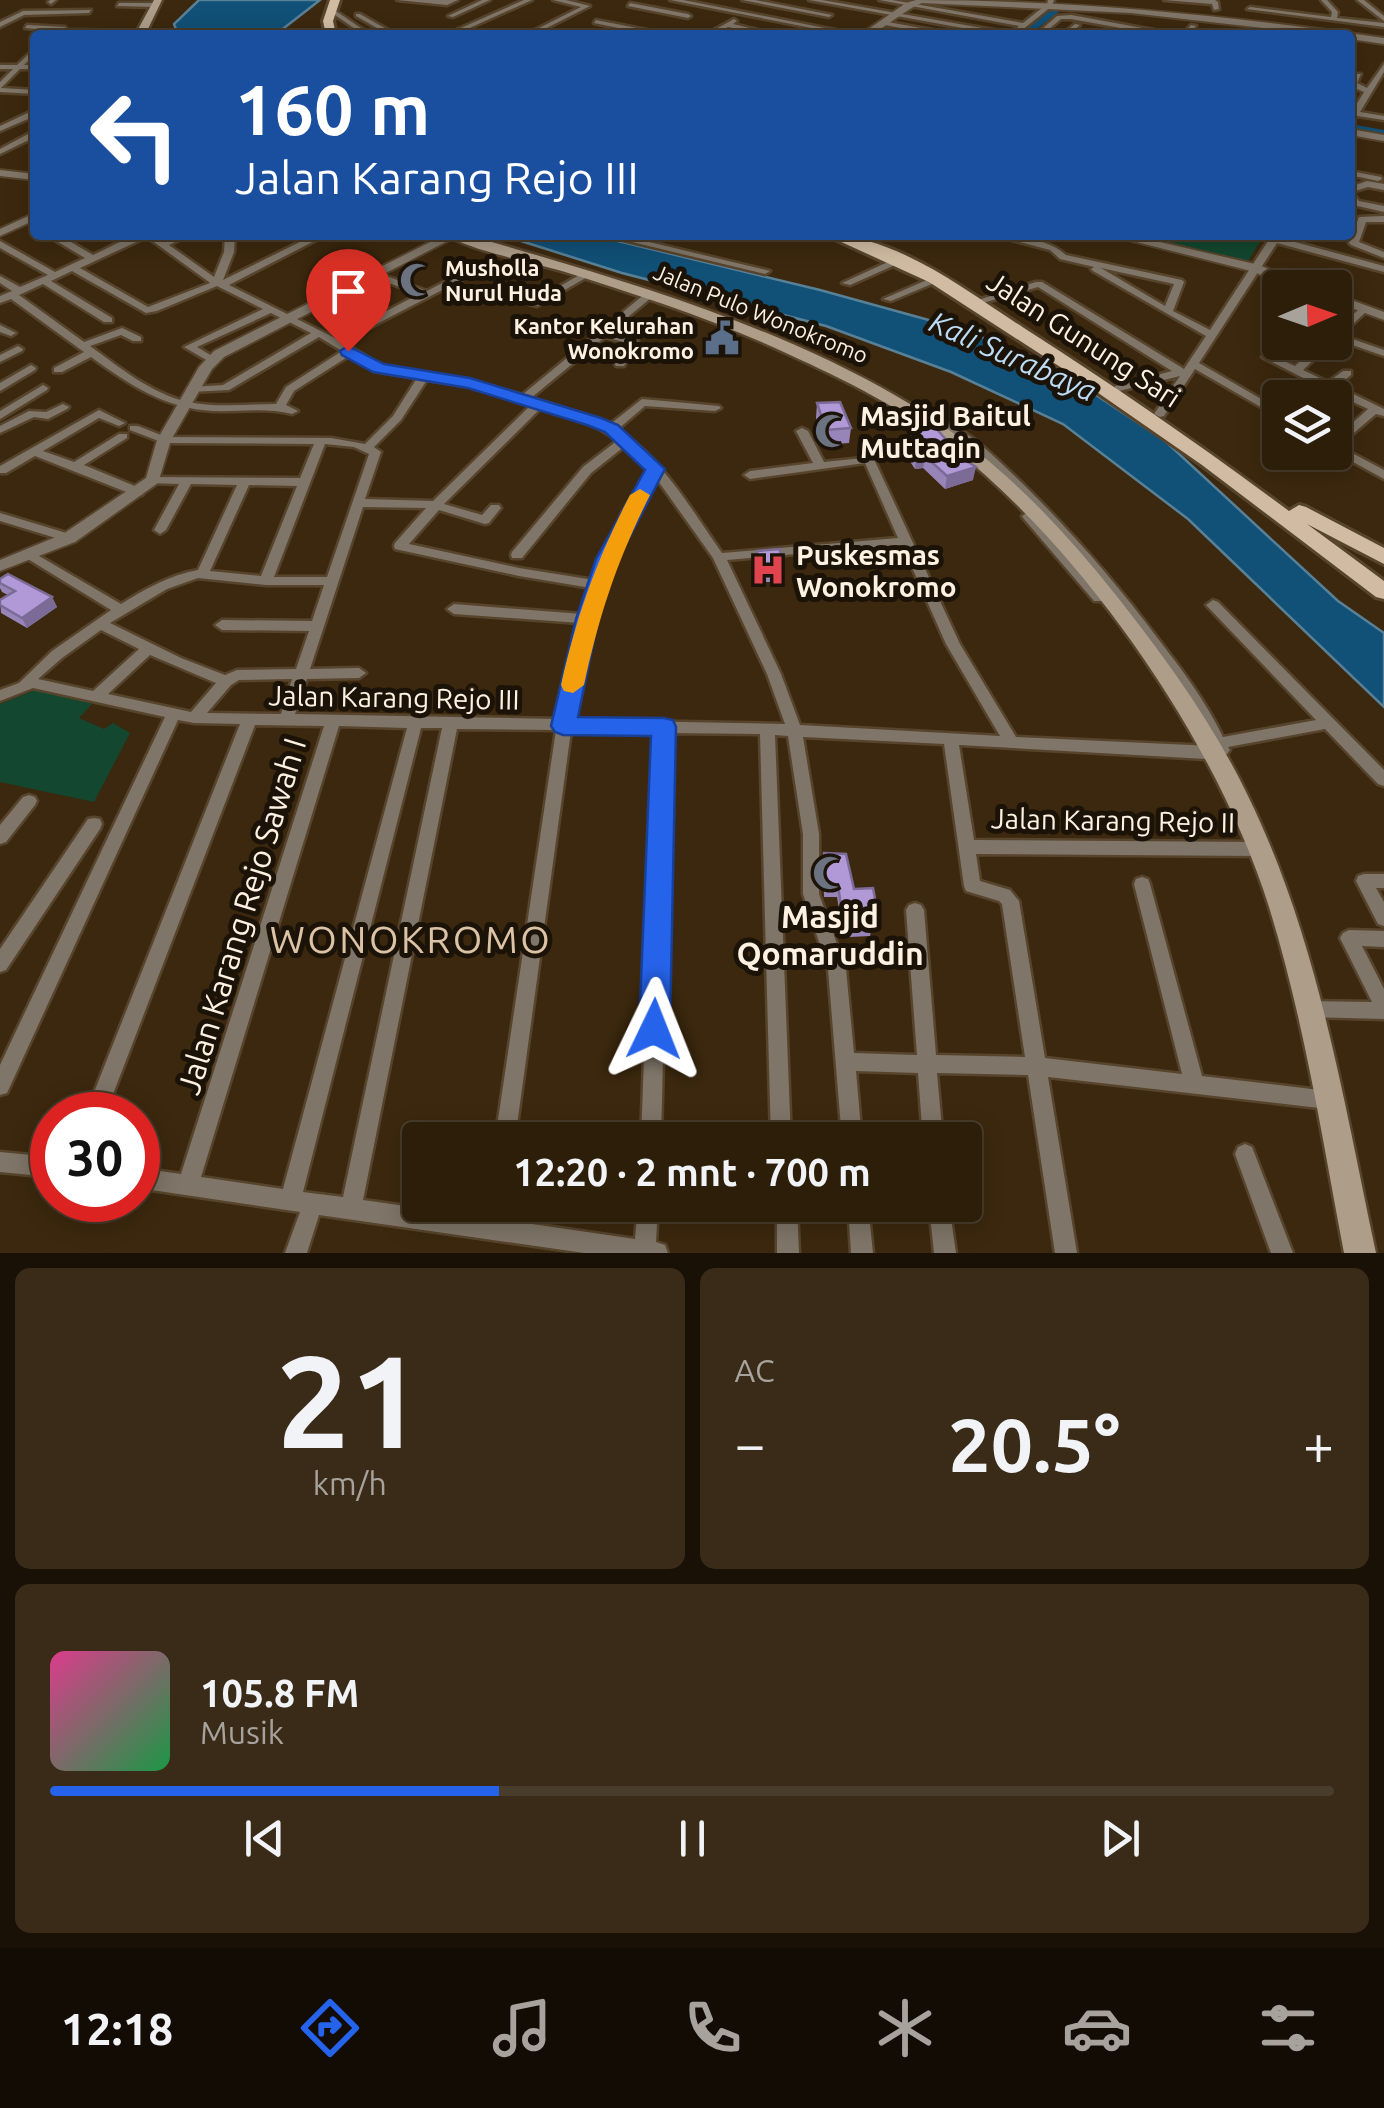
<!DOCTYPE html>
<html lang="id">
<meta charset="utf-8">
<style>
body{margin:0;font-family:Ubuntu,sans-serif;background:#392b18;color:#f1f3f6;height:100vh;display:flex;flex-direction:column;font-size:38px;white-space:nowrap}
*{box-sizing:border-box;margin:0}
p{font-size:32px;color:#a7a29c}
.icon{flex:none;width:55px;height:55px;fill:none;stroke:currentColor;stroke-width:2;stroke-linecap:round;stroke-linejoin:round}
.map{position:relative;height:1253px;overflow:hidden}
.sheet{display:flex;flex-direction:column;gap:15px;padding:15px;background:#191006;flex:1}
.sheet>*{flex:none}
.top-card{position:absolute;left:30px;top:30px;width:1325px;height:210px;border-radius:10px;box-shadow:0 5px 25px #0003,0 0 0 2px #483c2b;background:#1a4fa0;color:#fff;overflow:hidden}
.needle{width:65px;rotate:88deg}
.tools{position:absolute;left:1262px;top:270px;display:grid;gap:20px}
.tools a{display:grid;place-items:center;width:90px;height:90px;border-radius:10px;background:#2d1e0a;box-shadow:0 5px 25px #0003,0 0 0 2px #483c2b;font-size:50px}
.speed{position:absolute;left:30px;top:1092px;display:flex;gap:20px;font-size:50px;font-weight:700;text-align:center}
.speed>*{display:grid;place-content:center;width:130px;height:130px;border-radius:50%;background:#2d1e0a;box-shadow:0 5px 25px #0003,0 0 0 2px #483c2b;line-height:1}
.speed .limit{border:15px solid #d22;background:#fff;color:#111}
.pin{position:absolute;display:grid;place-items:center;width:85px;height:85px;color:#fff;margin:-102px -42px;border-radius:50% 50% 50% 0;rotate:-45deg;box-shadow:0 0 10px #0007}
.pin .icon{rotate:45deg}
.me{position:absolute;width:110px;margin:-55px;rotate:2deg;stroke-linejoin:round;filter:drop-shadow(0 0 8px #0008)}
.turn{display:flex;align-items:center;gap:35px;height:210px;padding:0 40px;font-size:45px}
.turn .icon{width:130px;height:130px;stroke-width:2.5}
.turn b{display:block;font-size:70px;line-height:85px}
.big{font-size:75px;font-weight:700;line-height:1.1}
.sheet .card{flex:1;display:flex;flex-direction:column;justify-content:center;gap:15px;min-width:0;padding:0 35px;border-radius:15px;background:#392b18}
.sheet .dial{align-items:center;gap:0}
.dial b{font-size:130px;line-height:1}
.song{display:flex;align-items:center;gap:30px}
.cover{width:120px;height:120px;border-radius:15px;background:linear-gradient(135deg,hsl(330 70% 55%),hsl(140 70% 35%))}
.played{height:10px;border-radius:5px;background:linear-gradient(90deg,#2563eb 35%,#483c2b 35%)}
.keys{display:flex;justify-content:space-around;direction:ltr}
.heat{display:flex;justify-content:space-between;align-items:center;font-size:55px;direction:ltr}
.sheet .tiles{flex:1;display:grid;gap:15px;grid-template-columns:1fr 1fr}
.card:last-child{grid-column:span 2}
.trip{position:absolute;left:402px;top:1122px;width:580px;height:100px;border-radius:10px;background:#2d1e0a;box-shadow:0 5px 25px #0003,0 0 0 2px #483c2b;font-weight:700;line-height:100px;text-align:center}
.tab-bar{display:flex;height:160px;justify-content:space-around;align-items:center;background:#120c04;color:#a7a29c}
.tab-bar .icon{width:70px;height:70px}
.tab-bar .on{color:#2563eb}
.tab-bar b{font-size:45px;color:#f1f3f6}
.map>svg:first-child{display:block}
.green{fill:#13472f}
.water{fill:#115077;stroke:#588097;stroke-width:2.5}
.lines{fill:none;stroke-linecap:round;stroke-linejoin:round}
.river{fill:#115077;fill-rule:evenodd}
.minor-casing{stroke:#57442c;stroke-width:5}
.tertiary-casing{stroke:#57442c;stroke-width:4}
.secondary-casing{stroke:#57442c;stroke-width:5}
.primary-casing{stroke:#57442c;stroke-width:6}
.minor{fill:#7f7568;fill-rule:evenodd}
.tertiary{fill:#7f7568;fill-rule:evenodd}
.secondary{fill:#ad9d89;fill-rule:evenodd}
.primary{fill:#d1bca3;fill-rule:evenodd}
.wall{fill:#9784b8}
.shaded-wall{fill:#7b6b96}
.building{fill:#b099d6;stroke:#7b6b96;stroke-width:2.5}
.route{fill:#2563eb;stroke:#184099;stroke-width:2.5}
.slow{fill:#f59e0b}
.labels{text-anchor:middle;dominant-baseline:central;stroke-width:10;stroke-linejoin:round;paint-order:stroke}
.far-poi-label{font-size:22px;font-weight:bold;fill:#fef1e2;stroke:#1c1308;text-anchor:start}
.far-street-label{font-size:22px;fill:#fef1e2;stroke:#1c1308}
.street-label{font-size:28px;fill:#fef1e2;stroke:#1c1308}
.poi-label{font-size:28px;font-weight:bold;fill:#fef1e2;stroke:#1c1308;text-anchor:start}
.water-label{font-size:30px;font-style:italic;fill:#bcdbf4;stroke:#1c1308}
.near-street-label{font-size:32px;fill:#fef1e2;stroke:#1c1308}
.near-poi-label{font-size:32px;font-weight:bold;fill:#fef1e2;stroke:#1c1308}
.near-quarter-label{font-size:38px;letter-spacing:2.5px;fill:#dcc3a5;stroke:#1c1308}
</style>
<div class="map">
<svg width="1384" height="1253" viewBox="0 0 1384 1253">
<rect width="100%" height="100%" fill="#3c280e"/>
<path class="green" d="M1131,235H1264L1247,263Z
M43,687L92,704L79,718L104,729L113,723L130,733L94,802L0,782V704Z"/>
<path class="water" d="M199,0H320L275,35H178L174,24Z
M502,235H593L820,290L954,327L1043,360L1164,440L1338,601L1384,633V707L1188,519L1063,424L951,372L826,326L622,273Z"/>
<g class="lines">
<path class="river" d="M1055,7L1059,12L1029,35H1017Z
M1350,124L1384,130V138L1350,132Z"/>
<g class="minor-casing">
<path id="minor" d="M50,0H56L51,4L48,2Z
M397,0H458L447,5Z
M482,0H490L453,17L448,16Z
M524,0H532L454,35H445Z
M553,0H566L590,6L533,35H525L581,7Z
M670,0H683L860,35H847Z
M742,0H755L832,15L829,17Z
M809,0H822L1011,33L1019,26L879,0H892L1023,23L1047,4L1048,0H1054L1052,6L1016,35H1001Z
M1164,0H1215L1218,2L1219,9L1214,10L1212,4Z
M1321,0H1327L1338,12L1337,18L1384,23V27L1247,9L1250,7L1331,17L1332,12Z
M1357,0H1364L1384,16V21Z
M119,3H154L157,5L154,7L117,6Z
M630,3L688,14L691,16L688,18L628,6Z
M329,9H333L371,35H364L329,11Z
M91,10L89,13L24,15L0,27V22L23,11Z
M356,14H360L397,35H389L356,16Z
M1071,15L1170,33L1173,35H1159L1071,19H1061L1042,35H1035L1057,16Z
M734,19L737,21L733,24L766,32L763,34L728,27L713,35H705Z
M596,20L662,33L665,35H652L594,23Z
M882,21L949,33L952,35H938L880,24Z
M1075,24L1080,25L1068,35H1061Z
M27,25L65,27L67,30L140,31L143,33L140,35L60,34L58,31L25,28Z
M1191,25L1196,26L1189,35H1182Z
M869,30L886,34L887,35L867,33Z
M565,33H592L595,35H562Z
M35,48V54L24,65H35V69H20L1,88L35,90V94L0,92V82L13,69H0V65H17Z
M1384,64V72L1360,112L1384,116V120L1357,116L1350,123V115L1364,92L1350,86V83L1355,74H1361L1357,83L1367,88Z
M32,111H35V116L0,131V126Z
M32,132H35V137L0,154V149Z
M1350,171L1381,177L1382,179L1378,181L1350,175Z
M1367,181L1384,184V190L1368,187L1352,192L1359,201L1384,206V212L1353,205L1350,200V187Z
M1384,216V222H1366L1359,242L1384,252V258L1351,245L1349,243L1359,217Z
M53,235H59L93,255C114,246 142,225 163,241L176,235H189L169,245L214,277L224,252L225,235H235L234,252L223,280L314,235H326L229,285L335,338L419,294L375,278V274H381L427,291L467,270H473V274L342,342L382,366L470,380L522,395L646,293H652V297L610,332L638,341L624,366H616L615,364L627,343L605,337L531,398L598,419L609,425L642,399L719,406L721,408L715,411L645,406L617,430C661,456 693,512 722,553L898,538L865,463L750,479L744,475L750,471L813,463L796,431L802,428L808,431L824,462L873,457L960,644L1016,737L1212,746L1201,722L1172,678L1131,622L1034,509L988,463L949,432L922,423V419C933,418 949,423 959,429C982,443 1003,465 1023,484C1072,532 1118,585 1159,640C1183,671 1206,702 1223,737L1316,720L1206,605L1213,600L1218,602L1384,770V786L1378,784L1325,729L1228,747L1230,750L1227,754L1206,759L959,745L974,840L1259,842L1265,844L1267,849L1265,854L1259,856L976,854L980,881L1010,890L1019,901L1045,1058L1182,1074L1134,884L1136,879L1142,877L1148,879L1150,884L1202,1076L1328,1091L1335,1093L1338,1100L1335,1107L1328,1109L1048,1077L1077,1253H1055L1028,1075L937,1073L943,1140H923L918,1073L856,1071L862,1140H842L828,969L803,894V834L788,736L775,735L791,1140H771L760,734L671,733L661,1140H641L656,732L571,731L515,1140H495L556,730L457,729L363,1200L484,1217L486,1205H506L504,1220L635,1239L638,1205H658L656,1242L665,1245L668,1253H584L319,1215L307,1253H285L300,1212L138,1188V1168L181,1174L324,726L255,725L105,1115H85L240,724L194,723L178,720L7,1093L0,1095V1065L165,717L33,688L0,701V690L19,683L52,651L111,610L23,556L29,552L34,553L121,604C145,589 170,575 198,570L237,485L191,484L166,530L160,534L154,530L179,484L149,483L147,480L149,477L300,478L314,444L164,443L130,430V426H138L166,437L331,438L365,444L393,416L417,378L375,371L349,356L294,391L286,405L298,411L292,414C266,407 239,412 213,411C166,409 128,384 91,357L62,372H54V368L84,352L11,299L0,303V296L12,291L0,283V276L20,287L48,275L0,248V241L55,272L85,258L53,239ZM147,237L209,282L210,283L148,307L80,268ZM72,271L146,313L157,311L217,286L263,309L184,347L208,361L212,362L217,359L197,347L271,313L311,333L223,385L193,387L189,388V392L229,390L319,337L342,351L286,387L276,404C247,404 216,408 188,402C152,394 119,367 90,346L121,335L133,341H141V337L122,328L84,342L19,295L43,284L104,322H112V318L51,281ZM427,380L469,386L531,405L433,501L365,499L381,452L374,447L401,420ZM541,408L590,423L618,440L583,467L512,552L511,555L512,558H522L591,473L625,446L649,469L622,513L594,580L519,568L409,544L439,510L485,524L489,523L501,508L499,505H491L482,515L444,504ZM325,444L354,447L369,454L327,577H274ZM656,478L713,558L767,674L785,724L572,720C586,634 611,553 656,478ZM249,485L297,486L261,576L210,571ZM363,507L426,508L395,543L394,546L395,549L519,576L591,588L582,614L454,604L447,609L454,614L580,623L558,719L295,714L307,679L359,678L366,673L359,668L310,669ZM902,545L946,644L1000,736L800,725L781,674L727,560ZM198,578L266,585H324L312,621L222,620L215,625L222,630L309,631L296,669L237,670L225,675L181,658L110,623L167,589ZM101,630L139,649L93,691L38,679L62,658ZM150,655L216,683L191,712L108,694ZM292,679L281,714L207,713L231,685L239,680ZM339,726L407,728L283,1189L201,1177ZM421,728H442L343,1197L303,1192ZM803,737L944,744L964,886L966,891L999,901L1002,904L1025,1057L936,1055L924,910L921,905L915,903L909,905L906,910L917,1055L854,1053L846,969L819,894V834Z
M603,235H620L770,271L765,274Z
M993,235C1017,235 1048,239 1066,255L1182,280L1184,282L1173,311L1210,330L1272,235H1282L1280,238L1384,266V272L1277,243L1199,363L1280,410V418L1195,369L1164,416L1160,417L1154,414L1180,376L1119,391L1115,390V386L1172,371L1038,287L983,303L978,300L1036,282H1042L1184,369L1206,336L1093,271L1091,269L1094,267L1060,259L1050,250ZM1101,268L1174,284L1165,306Z
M901,256L904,257V261L850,285L842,283Z
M581,274L589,276L537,306L529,304Z
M936,276L941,279L939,281L891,301L883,299Z
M1363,306L1368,309L1367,311L1341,335L1384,350V356L1335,339V330Z
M0,325L16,333L11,336L0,332Z
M1320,342H1332L1303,370L1328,382L1343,371H1351V375L1337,386L1384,409V416L1376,414L1349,437L1345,438L1339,435L1368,409L1325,389L1315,398H1303L1317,385L1262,357L1270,346H1278L1279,348L1273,356L1295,366Z
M18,346L23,349L22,351L0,362V355Z
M31,365L36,368L35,370L0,391V383Z
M43,385L48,388L47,390L0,419V411Z
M63,404L69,407L67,409L48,419L34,417L0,433V426L29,411L46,412Z
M99,410L125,423L119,426L99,418L43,451L74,462L119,434H127V438L84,465L142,489L144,492L142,495H134L35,456L6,473H0V466Z
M1335,444L1384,470V479L1335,452Z
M1028,512L1032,513L1104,595L1106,598L1104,601H1094L1024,519L1022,516Z
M0,513L73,535L75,538L69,542L0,521Z
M29,795L35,797L37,801L35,805L6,842L0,844V825L23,797Z
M94,818L100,819L102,824L100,829L6,970L0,972V949L88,819Z
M1364,874H1384V888H1376L1384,902V926L1378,924L1356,881L1358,876Z
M1349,930L1384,931V947L1362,946L1384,989V1019L1308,1017L1301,1015L1299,1009L1301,1003L1308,1001L1372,1002L1340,938L1343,933Z
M1245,1144L1252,1147L1293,1253H1271L1235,1154L1238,1147Z
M0,1152L52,1157V1177L0,1172Z
M777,1205H797L799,1253H777Z
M848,1205H868L873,1253H851Z
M929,1205H949L956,1253H934Z"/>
</g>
<g class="tertiary-casing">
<path id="tertiary" d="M916,0C1072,0 1230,16 1384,38V44L1350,39V35H1324L1131,13L922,3C900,11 882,35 860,35L906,3Z
M1350,129L1384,135V141L1350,135Z
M0,170L35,174V180L0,176Z
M35,213V220L0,236V229Z
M444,235H459L224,357L212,369L171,440L158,483L75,542L0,571V560L63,534L146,478L157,440L199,367L214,351Z
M1109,235H1130L1259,265L1313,288H1295L1251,271Z
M1335,294L1384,312V320L1335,302Z"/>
</g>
<g class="secondary-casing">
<path id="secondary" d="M154,0H162L145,35H135Z
M447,235H468C615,278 765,320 898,397C985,447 1054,517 1115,594C1165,657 1213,723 1248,796C1318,939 1343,1098 1376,1253H1344C1322,1137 1304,1020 1269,907C1218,744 1086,553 952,447C902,408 845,380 788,354C716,320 638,295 562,271C532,262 471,251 447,235Z"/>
</g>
<g class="primary-casing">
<path id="primary" d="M330,0H340L333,21L336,35H326L323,21Z
M826,235C897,235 966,291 1024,328C1115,386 1203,447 1289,511L1299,505L1306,507L1384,548V564L1307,524L1384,581V599L1376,597L1202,465L1068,372L929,282Z"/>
</g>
<use href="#minor" class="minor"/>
<use href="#tertiary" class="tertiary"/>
<use href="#secondary" class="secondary"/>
<use href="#primary" class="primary"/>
</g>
<path class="wall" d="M817,403L851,428L849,443L824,445L816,418Z
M903,436L973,480L945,489L923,468L915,469L901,448Z
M757,551L781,572L780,582H757Z
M0,579L52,597L57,607L27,628L1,613L0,600L8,595L2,592L0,588Z
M824,853L854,889L876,904L874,914H870L872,926L870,936L850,937L846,915H840L837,897H824L823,864Z"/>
<path class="shaded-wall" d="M925,456L923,468L915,469L916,457Z
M976,467L973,480L945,489L947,476Z
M52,597L57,607L27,628L22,618Z"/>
<path class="building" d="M840,402L851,428L826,430L817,403Z
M935,427L962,458L976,467L947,476L925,456L916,457L903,436Z
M780,549L781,572H758L757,551Z
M8,574L52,597L22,618L0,605V600L15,591L0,583V579Z
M824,853L846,854L854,889L873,888L876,904H868L872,926H851L848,905H841L838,886H825Z"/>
<path class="route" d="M348,346L384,364L470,378L601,418L618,425L665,469L618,559L598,619L578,717L664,718L673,720L676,727L670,1029L665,1039L654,1043L644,1039L639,1029L651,736L563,735L555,732L551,726L576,619L596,559L645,470L605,432L587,425L468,388L373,372L342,355L340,351Z"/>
<path class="slow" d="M640,489L650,495C617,561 600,612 584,685L573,693L564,691L561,685C577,614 597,559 630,495Z"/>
<defs>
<g id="mosque-bare" transform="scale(2.7)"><path d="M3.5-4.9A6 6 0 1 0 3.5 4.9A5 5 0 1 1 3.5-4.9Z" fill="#6b7280" stroke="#1c1308" stroke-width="2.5" paint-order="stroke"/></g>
<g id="civic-bare" transform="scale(2.7)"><path d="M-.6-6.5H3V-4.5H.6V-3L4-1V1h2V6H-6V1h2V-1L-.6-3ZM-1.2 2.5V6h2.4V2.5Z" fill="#5c6f8a" stroke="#1c1308" stroke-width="2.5" paint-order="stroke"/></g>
<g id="hospital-bare" transform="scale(2.7)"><path d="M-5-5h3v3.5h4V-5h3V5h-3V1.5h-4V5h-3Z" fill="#e0444e" stroke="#1c1308" stroke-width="2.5" paint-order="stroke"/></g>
</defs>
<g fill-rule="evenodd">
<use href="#mosque-bare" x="417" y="280"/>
<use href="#civic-bare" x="722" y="338"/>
<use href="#mosque-bare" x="832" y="431"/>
<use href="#hospital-bare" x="768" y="570"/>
<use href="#mosque-bare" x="830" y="873"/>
</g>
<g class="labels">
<g class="far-poi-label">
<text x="445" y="267">Musholla<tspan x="445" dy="25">Nurul Huda</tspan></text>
<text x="694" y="325" text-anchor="end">Kantor Kelurahan<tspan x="694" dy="25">Wonokromo</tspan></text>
</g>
<g class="far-street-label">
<text transform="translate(761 313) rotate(22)">Jalan Pulo Wonokromo</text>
</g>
<g class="street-label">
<text transform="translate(1084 339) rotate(33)">Jalan Gunung Sari</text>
<text transform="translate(394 697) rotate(1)">Jalan Karang Rejo III</text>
<text transform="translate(1113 820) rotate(1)">Jalan Karang Rejo II</text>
</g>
<g class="poi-label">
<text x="860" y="415">Masjid Baitul<tspan x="860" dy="32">Muttaqin</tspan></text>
<text x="796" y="554">Puskesmas<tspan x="796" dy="32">Wonokromo</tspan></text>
</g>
<g class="water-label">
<text transform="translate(1013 356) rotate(24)">Kali Surabaya</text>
</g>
<g class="near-street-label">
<text transform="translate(241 916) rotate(-73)">Jalan Karang Rejo Sawah I</text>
</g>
<g class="near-poi-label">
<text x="830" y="916">Masjid<tspan x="830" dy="37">Qomaruddin</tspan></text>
</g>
<g class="near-quarter-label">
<text x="411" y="939">WONOKROMO</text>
</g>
</g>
</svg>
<div class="tools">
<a><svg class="needle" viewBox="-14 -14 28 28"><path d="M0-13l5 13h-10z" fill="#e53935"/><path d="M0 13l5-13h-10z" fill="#a7a29c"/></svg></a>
<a><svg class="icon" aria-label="layers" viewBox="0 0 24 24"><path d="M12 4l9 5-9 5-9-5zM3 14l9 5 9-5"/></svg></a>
</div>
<div class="speed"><div class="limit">30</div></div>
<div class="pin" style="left:348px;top:351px;background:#d93025"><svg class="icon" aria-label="arrive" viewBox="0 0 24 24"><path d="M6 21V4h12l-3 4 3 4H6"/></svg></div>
<svg class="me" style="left:654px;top:1029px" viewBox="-20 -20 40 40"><path d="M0-17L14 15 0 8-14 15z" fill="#2563eb" stroke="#fff" stroke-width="4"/></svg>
<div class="trip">12:20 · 2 mnt · 700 m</div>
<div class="top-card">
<div class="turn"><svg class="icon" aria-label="left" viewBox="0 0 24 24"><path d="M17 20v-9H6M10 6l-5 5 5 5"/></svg><div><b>160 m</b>Jalan Karang Rejo III</div></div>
</div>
</div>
<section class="sheet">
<div class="tiles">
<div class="card dial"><b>21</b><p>km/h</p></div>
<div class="card"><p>AC</p>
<div class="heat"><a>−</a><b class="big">20.5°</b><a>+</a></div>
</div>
<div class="card">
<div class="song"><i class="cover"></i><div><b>105.8 FM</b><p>Musik</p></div></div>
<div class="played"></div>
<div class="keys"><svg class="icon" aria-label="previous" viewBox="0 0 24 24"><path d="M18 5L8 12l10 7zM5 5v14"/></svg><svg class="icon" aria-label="pause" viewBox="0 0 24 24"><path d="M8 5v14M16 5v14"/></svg><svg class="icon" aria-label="next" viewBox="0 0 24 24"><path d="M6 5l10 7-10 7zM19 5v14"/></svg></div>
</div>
</div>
</section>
<nav class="tab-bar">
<b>12:18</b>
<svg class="icon on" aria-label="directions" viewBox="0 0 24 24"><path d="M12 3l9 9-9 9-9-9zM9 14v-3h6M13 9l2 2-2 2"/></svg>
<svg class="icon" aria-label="music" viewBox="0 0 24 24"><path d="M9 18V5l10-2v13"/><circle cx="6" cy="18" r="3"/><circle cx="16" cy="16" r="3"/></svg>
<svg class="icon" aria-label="phone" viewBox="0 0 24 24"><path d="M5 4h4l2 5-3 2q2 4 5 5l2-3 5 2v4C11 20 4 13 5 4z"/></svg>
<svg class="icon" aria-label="climate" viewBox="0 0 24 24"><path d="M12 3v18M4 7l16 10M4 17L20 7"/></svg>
<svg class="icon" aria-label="car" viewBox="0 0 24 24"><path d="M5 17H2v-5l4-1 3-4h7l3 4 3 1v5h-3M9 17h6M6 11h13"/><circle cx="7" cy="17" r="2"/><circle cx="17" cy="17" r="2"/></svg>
<svg class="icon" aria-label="filters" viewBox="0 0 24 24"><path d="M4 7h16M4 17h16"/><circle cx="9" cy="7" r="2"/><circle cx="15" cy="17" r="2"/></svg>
</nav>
